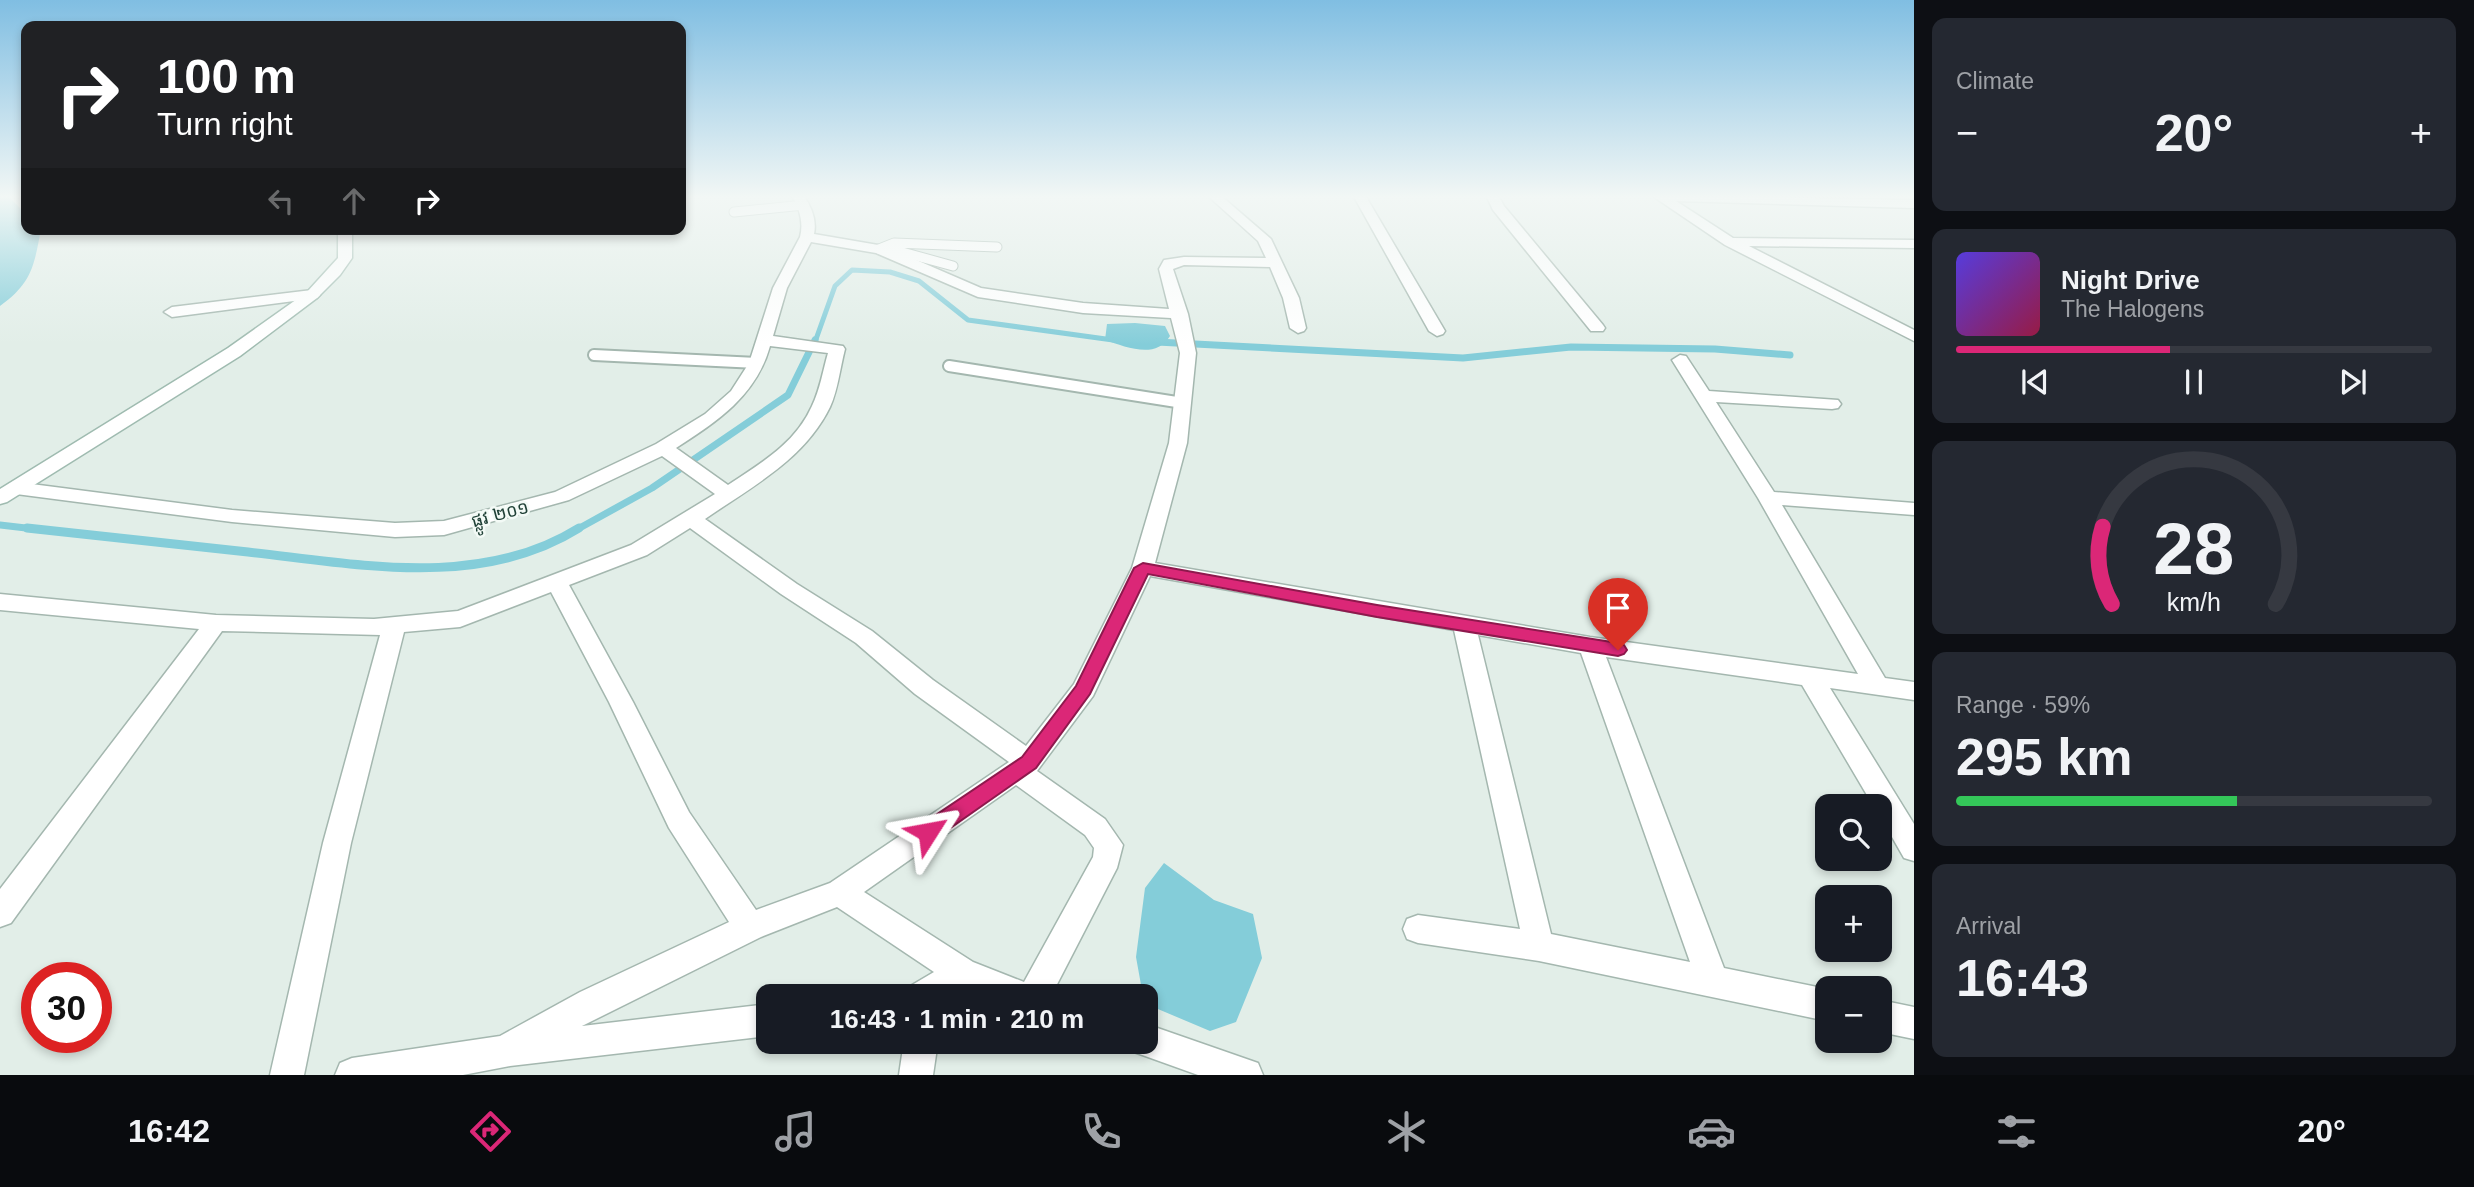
<!DOCTYPE html>
<meta charset="utf-8">
<style>
body{margin:0;font-family:Helvetica,"Noto Sans Khmer",sans-serif;background:#242831;color:#f1f3f6;height:100vh;display:flex;flex-direction:column;font-size:26px;white-space:nowrap}
*{box-sizing:border-box;margin:0}
p{font-size:23px;color:#9ea1a6}
.icon{flex:none;width:38px;height:38px;fill:none;stroke:currentColor;stroke-width:2;stroke-linecap:round;stroke-linejoin:round}
.map{position:relative;flex:1;overflow:hidden}
.drawer{display:flex;flex-direction:column;gap:18px;padding:18px;background:#0d0f14;width:560px}
.drawer>*{flex:none}
.banner{position:absolute;left:21px;top:21px;width:665px;height:214px;border-radius:14px;box-shadow:0 4px 10px #0003;background:#202124;color:#fff;overflow:hidden}
.controls{position:absolute;left:1815px;top:794px;display:grid;gap:14px}
.controls a{display:grid;place-items:center;width:77px;height:77px;border-radius:14px;background:#171b24;box-shadow:0 4px 10px #0003;font-size:35px}
.speed{position:absolute;left:21px;top:962px;display:flex;gap:14px;font-size:35px;font-weight:700;text-align:center}
.speed>*{display:grid;place-content:center;width:91px;height:91px;border-radius:50%;background:#171b24;box-shadow:0 4px 10px #0003;line-height:1}
.speed .limit{border:10px solid #d22;background:#fff;color:#111}
.pin{position:absolute;display:grid;place-items:center;width:60px;height:60px;color:#fff;margin:-72px -30px;border-radius:50% 50% 50% 0;rotate:-45deg;box-shadow:0 0 7px #0007}
.pin .icon{rotate:45deg}
.me{position:absolute;width:77px;margin:-38px;rotate:56deg;stroke-linejoin:round;filter:drop-shadow(0 0 5px #0008)}
.turn{display:flex;align-items:center;gap:24px;height:147px;padding:0 21px;font-size:32px}
.turn .icon{width:91px;height:91px;stroke-width:2.5}
.turn b{display:block;font-size:49px;line-height:60px}
.lanes{display:flex;align-items:center;height:66px;padding:0 21px;background:#0003;justify-content:center;gap:35px;direction:ltr}
.lanes .off{opacity:.35}
.big{font-size:52px;font-weight:600;line-height:1.1}
.drawer .card{flex:1;display:flex;flex-direction:column;justify-content:center;gap:10px;min-width:0;padding:0 24px;border-radius:14px;background:#242831}
.drawer .dial{align-items:center;gap:0}
.dial svg{height:182px;overflow:visible;fill:none;stroke:#363941;stroke-width:7;stroke-linecap:round;text-anchor:middle}
.dial text{fill:#f1f3f6;stroke:none}
.song{display:flex;align-items:center;gap:21px}
.cover{width:84px;height:84px;border-radius:10px;background:linear-gradient(135deg,hsl(250 70% 55%),hsl(340 70% 35%))}
.played{height:7px;border-radius:4px;background:linear-gradient(90deg,#db2777 45%,#363941 45%)}
.keys{display:flex;justify-content:space-around;direction:ltr}
.heat{display:flex;justify-content:space-between;align-items:center;font-size:38px;direction:ltr}
.charge{height:10px;border-radius:5px;background:linear-gradient(90deg,#34c759 59%,#363941 0)}
.trip{position:absolute;left:756px;top:984px;width:402px;height:70px;border-radius:14px;background:#171b24;box-shadow:0 4px 10px #0003;font-weight:600;line-height:70px;text-align:center}
.menu{display:flex;height:112px;justify-content:space-around;align-items:center;background:#090b0e;color:#9ea1a6}
.menu .icon{width:49px;height:49px}
.menu .on{color:#db2777}
.menu b{font-size:32px;color:#f1f3f6}
main{display:flex;flex:1;min-height:0}
.map>svg:first-child{display:block}
.water{fill:#84cdd9}
.lines{fill:none;stroke-linecap:round;stroke-linejoin:round}
.stream-far2{stroke:#84cdd9;stroke-width:5}
.stream-far1{stroke:#84cdd9;stroke-width:7}
.stream{stroke:#84cdd9;stroke-width:9}
.lane-far1-casing{stroke:#a4b7af;stroke-width:11}
.lane-casing{stroke:#a4b7af;stroke-width:14}
.street-casing{stroke:#a4b7af;stroke-width:3}
.secondary-casing{stroke:#9fbbb0;stroke-width:3}
.lane-far1{stroke:#fff;stroke-width:9}
.lane{stroke:#fff;stroke-width:10}
.street{fill:#fff;fill-rule:evenodd}
.secondary{fill:#fff;fill-rule:evenodd}
.route{fill:#db2777;stroke:#8e194d;stroke-width:2}
.labels{text-anchor:middle;dominant-baseline:central;stroke-width:5;stroke-linejoin:round;paint-order:stroke}
.street-label{font-size:18px;fill:#204137;stroke:#f3faf6}
</style>
<main>
<div class="map">
<svg width="1914" height="1075" viewBox="0 0 1914 1075">
<rect width="100%" height="100%" fill="#e2eee8"/>
<path class="water" d="M0,195H7L26,214V229H41C34,266 32,283 0,306Z
M1135,323L1165,326L1170,336C1156,360 1126,347 1105,340L1107,324Z
M1164,863L1214,900L1253,914L1262,958L1236,1022L1210,1031L1146,1004V996H1143L1136,957L1145,888Z"/>
<g class="lines">
<path class="stream-far2" d="M815,342L835,286L852,270L890,272L919,281L968,320L1113,340"/>
<path class="stream-far1" d="M1157,342L1463,358L1571,347L1715,349L1790,355
M0,525L43,530
M576,530L652,488L788,395L815,340"/>
<path class="stream" d="M27,528C100,536 174,544 248,552C357,564 480,590 579,528"/>
<g class="lane-far1-casing">
<path id="lane-far1" d="M734,212L804,205
M884,247L953,266
M879,249L894,243L997,247"/>
</g>
<g class="lane-casing">
<path id="lane" d="M594,355L757,363
M949,366L1183,403"/>
</g>
<g class="street-casing">
<path id="street" d="M791,195H803C811,206 817,220 814,234L884,246L981,288L1083,303L1169,309L1159,269L1164,260L1184,257L1266,258L1258,241L1207,195H1220L1271,239L1299,298L1306,328L1304,331L1298,333L1290,328L1283,298L1270,267L1184,265L1173,269L1188,314L1196,353L1187,443L1155,563L1590,637L1858,674L1758,498L1672,360L1680,355L1686,356L1709,391L1838,400L1841,404L1838,408L1832,409L1716,402L1774,492L1914,503V515L1782,505L1885,678L1914,682V700L1830,688L1914,824V861L1904,858L1880,816V807H1874L1802,685L1606,657L1724,968L1827,989V1021L1539,961L1418,943L1407,939L1403,929L1407,919L1418,915L1520,929L1454,630L1150,576L1093,696L1037,771L1105,819L1123,845L1117,868L1051,996H980L964,989L953,996H907L912,985L934,972L837,907L761,937L582,1026L768,1004V1036L510,1066L463,1075H335L340,1063L352,1058L500,1036L580,992L729,922L669,828L609,702L551,592L460,627L404,632L351,843L304,1075H270L323,843L380,635L222,631L11,923L0,927V889L199,629L0,610V594L216,615L374,619L458,611L631,545L715,494L662,456L569,500L444,535L395,537L232,522L16,494L9,492L6,488L9,484L16,482L232,510L395,523L444,521L555,492L656,444L705,414L731,391L749,363L773,288L800,237C804,222 799,207 791,195ZM811,242L876,253L978,297L1083,313L1171,318L1180,353L1169,443L1132,568L1074,684L1026,746L933,680L872,631L797,584L705,519C751,487 804,460 830,407C838,390 840,368 845,349L843,346L773,336L787,288ZM770,346L828,353C823,370 820,390 812,406C795,444 761,463 728,485L676,448C718,421 756,396 770,346ZM690,528L781,594L856,643L915,694L1009,762L830,883L756,910L689,812L633,702L569,585L647,555ZM1478,635L1581,653L1690,962L1551,934ZM1016,785L1085,835L1094,848L1093,857L1024,982L973,962L864,892Z
M1353,195H1365L1445,331L1443,334L1437,336L1429,331Z
M1486,195H1498L1504,206L1603,325L1605,328L1603,331H1591L1493,210Z
M1651,195L1914,200V208L1676,201L1733,238L1914,240V248L1749,246L1914,330V341L1725,245Z
M312,290L320,295L317,298L172,317L164,312L172,307Z
M1880,1000L1914,1007V1039L1880,1032Z
M1146,1024L1258,1063L1263,1075H1198L1134,1052L1130,1041H1146Z
M904,1041H938L933,1075H899Z"/>
</g>
<g class="secondary-casing">
<path id="secondary" d="M338,229H352V258L340,275L317,298L240,356L7,502L0,504V489L228,348L307,292L338,258Z"/>
</g>
<use href="#lane-far1" class="lane-far1"/>
<use href="#lane" class="lane"/>
<use href="#street" class="street"/>
<use href="#secondary" class="secondary"/>
</g>
<linearGradient id="sky" x2="0" y2="1"><stop stop-color="#80bee2"/><stop offset="0.57" stop-color="#f2f7f5"/><stop offset="1" stop-color="#f2f7f5" stop-opacity="0"/></linearGradient>
<rect width="1914" height="345" fill="url(#sky)"/>
<path class="route" d="M1143,563L1377,605L1618,643L1624,645L1627,650L1624,654L1618,656L1377,617L1148,574L1090,694L1036,768L936,838L928,841L921,838L918,832L921,825L1022,757L1076,686L1134,568Z"/>
<g class="labels">
<g class="street-label">
<text transform="translate(500 514) rotate(-15)">ផ្លូវ ២០១</text>
</g>
</g>
</svg>
<div class="controls">
<a><svg class="icon" aria-label="search" viewBox="0 0 24 24"><circle cx="10" cy="10" r="6"/><path d="M15 15l6 6"/></svg></a>
<a>+</a>
<a>−</a>
</div>
<div class="speed"><div class="limit">30</div></div>
<div class="pin" style="left:1618px;top:650px;background:#d93025"><svg class="icon" aria-label="arrive" viewBox="0 0 24 24"><path d="M6 21V4h12l-3 4 3 4H6"/></svg></div>
<svg class="me" style="left:928px;top:832px" viewBox="-20 -20 40 40"><path d="M0-17L14 15 0 8-14 15z" fill="#db2777" stroke="#fff" stroke-width="4"/></svg>
<div class="trip">16:43 · 1 min · 210 m</div>
<div class="banner">
<div class="turn"><svg class="icon" aria-label="right" viewBox="0 0 24 24"><path d="M7 20v-9h11M14 6l5 5-5 5"/></svg><div><b>100 m</b>Turn right</div></div>
<div class="lanes"><svg class="icon off" aria-label="left" viewBox="0 0 24 24"><path d="M17 20v-9H6M10 6l-5 5 5 5"/></svg><svg class="icon off" aria-label="ahead" viewBox="0 0 24 24"><path d="M12 20V5M6 11l6-6 6 6"/></svg><svg class="icon" aria-label="right" viewBox="0 0 24 24"><path d="M7 20v-9h11M14 6l5 5-5 5"/></svg></div>
</div>
</div>
<section class="drawer">
<div class="card"><p>Climate</p>
<div class="heat"><a>−</a><b class="big">20°</b><a>+</a></div>
</div>
<div class="card">
<div class="song"><i class="cover"></i><div><b>Night Drive</b><p>The Halogens</p></div></div>
<div class="played"></div>
<div class="keys"><svg class="icon" aria-label="previous" viewBox="0 0 24 24"><path d="M18 5L8 12l10 7zM5 5v14"/></svg><svg class="icon" aria-label="pause" viewBox="0 0 24 24"><path d="M8 5v14M16 5v14"/></svg><svg class="icon" aria-label="next" viewBox="0 0 24 24"><path d="M6 5l10 7-10 7zM19 5v14"/></svg></div>
</div>
<div class="card dial"><svg viewBox="0 0 100 80">
<path d="M14 69A42 42 0 1 1 86 69"/>
<path d="M14 69A42 42 0 0 1 10 35" stroke="#db2777"/>
<text x="50" y="56" font-size="32" font-weight="700">28</text>
<text x="50" y="72" font-size="11">km/h</text>
</svg></div>
<div class="card"><p>Range · 59%</p><b class="big">295 km</b><div class="charge"></div></div>
<div class="card"><p>Arrival</p><b class="big">16:43</b></div>
</section>
</main>
<nav class="menu">
<b>16:42</b>
<svg class="icon on" aria-label="directions" viewBox="0 0 24 24"><path d="M12 3l9 9-9 9-9-9zM9 14v-3h6M13 9l2 2-2 2"/></svg>
<svg class="icon" aria-label="music" viewBox="0 0 24 24"><path d="M9 18V5l10-2v13"/><circle cx="6" cy="18" r="3"/><circle cx="16" cy="16" r="3"/></svg>
<svg class="icon" aria-label="phone" viewBox="0 0 24 24"><path d="M5 4h4l2 5-3 2q2 4 5 5l2-3 5 2v4C11 20 4 13 5 4z"/></svg>
<svg class="icon" aria-label="climate" viewBox="0 0 24 24"><path d="M12 3v18M4 7l16 10M4 17L20 7"/></svg>
<svg class="icon" aria-label="car" viewBox="0 0 24 24"><path d="M5 17H2v-5l4-1 3-4h7l3 4 3 1v5h-3M9 17h6M6 11h13"/><circle cx="7" cy="17" r="2"/><circle cx="17" cy="17" r="2"/></svg>
<svg class="icon" aria-label="filters" viewBox="0 0 24 24"><path d="M4 7h16M4 17h16"/><circle cx="9" cy="7" r="2"/><circle cx="15" cy="17" r="2"/></svg>
<b>20°</b>
</nav>
